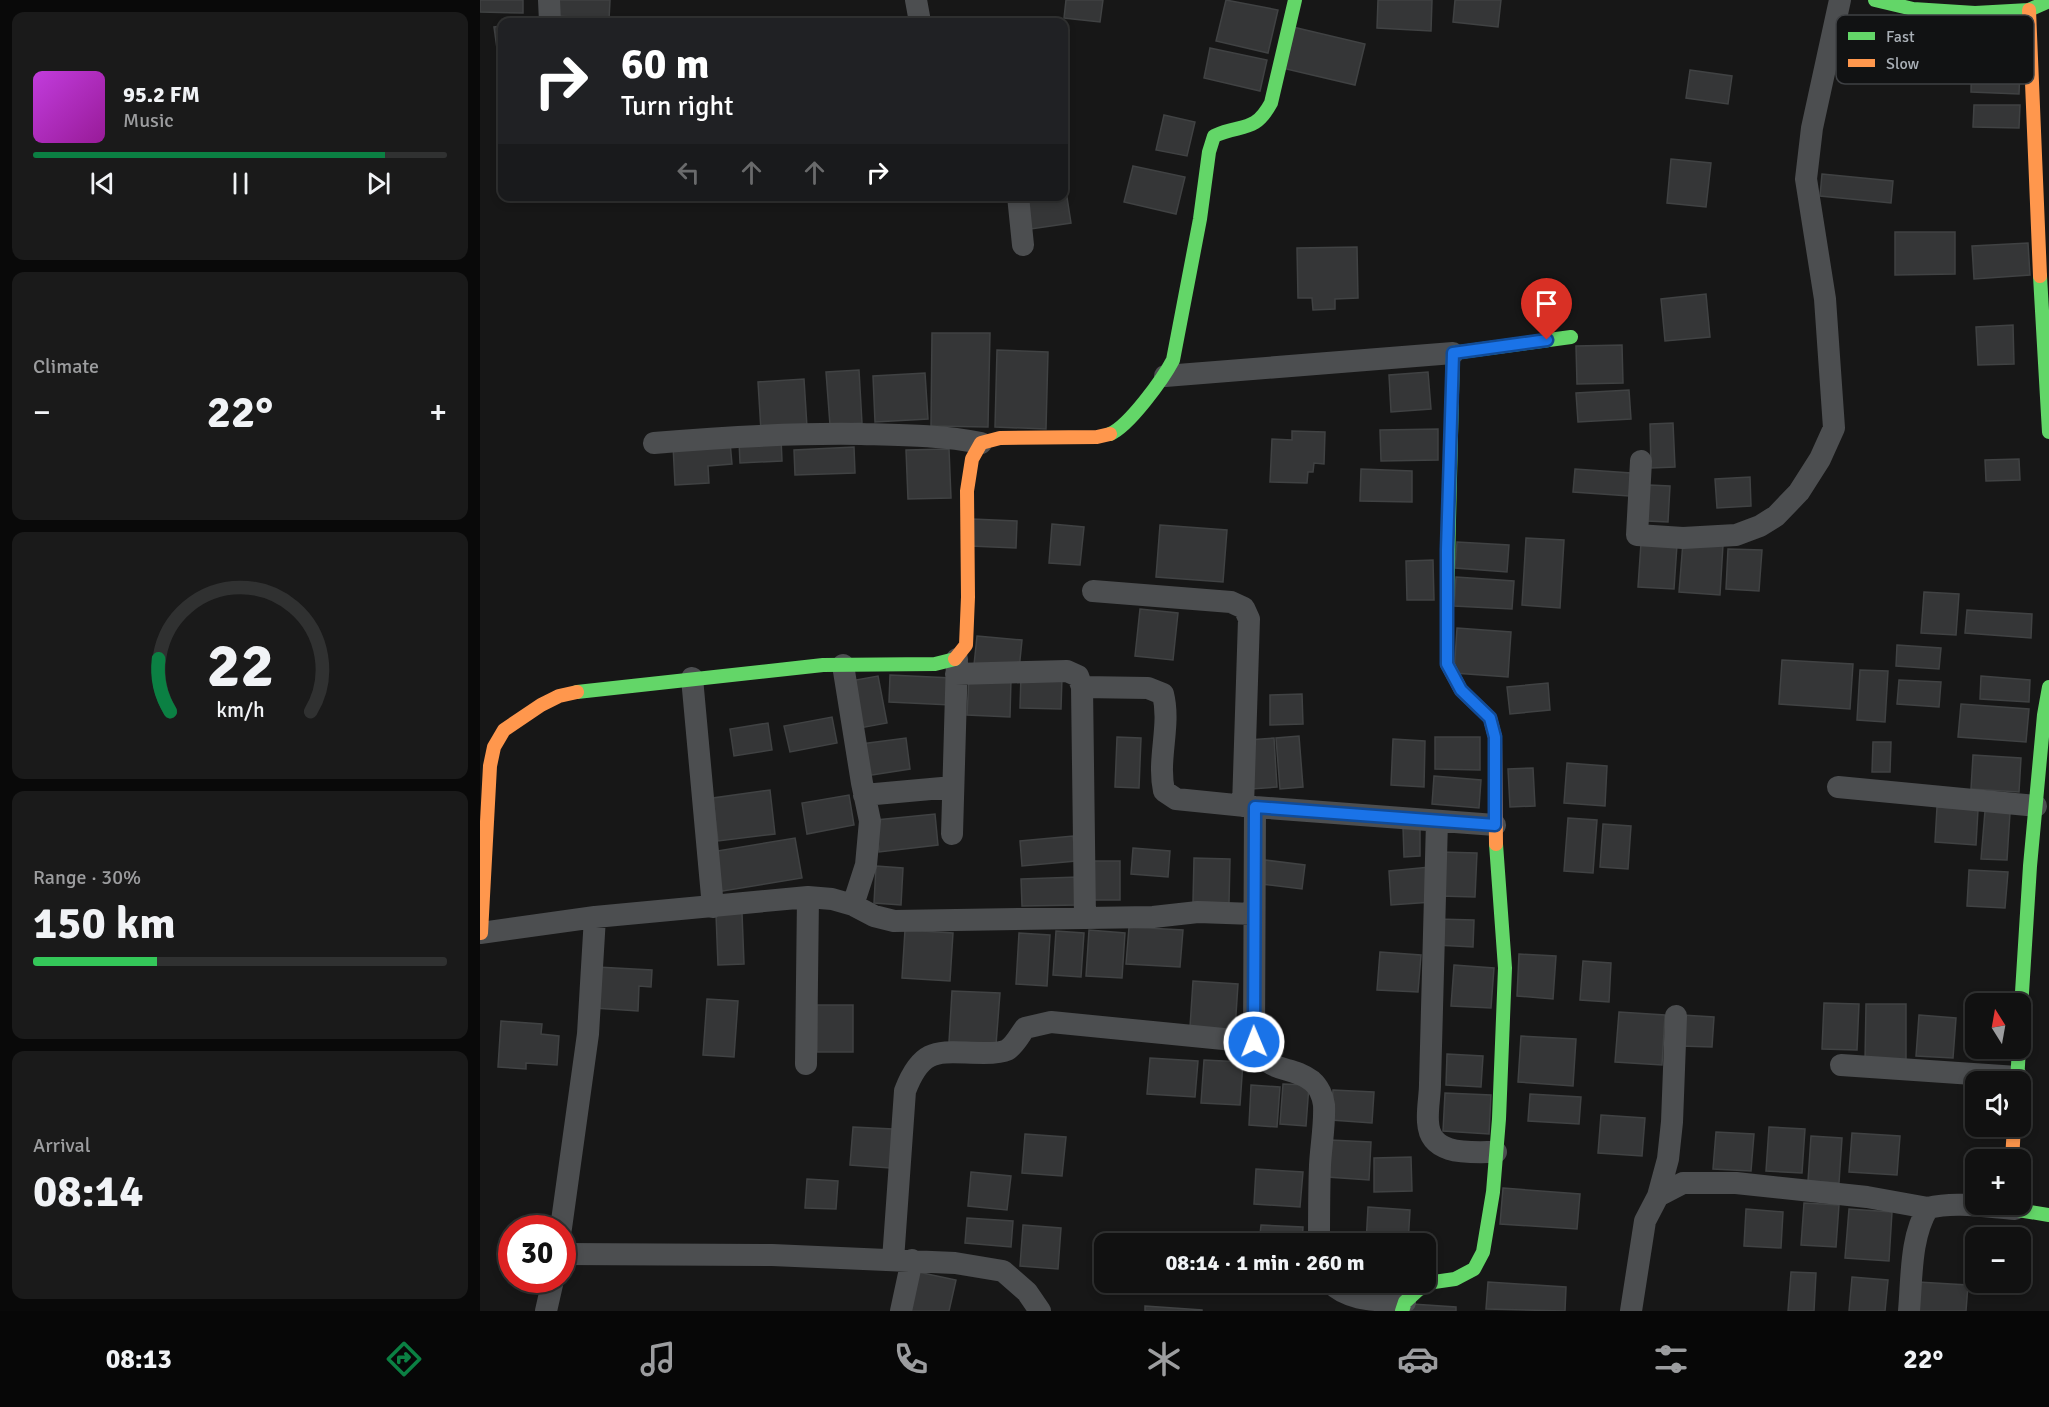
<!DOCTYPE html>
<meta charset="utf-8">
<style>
body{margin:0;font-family:Signika,sans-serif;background:#1a1a1a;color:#f1f3f6;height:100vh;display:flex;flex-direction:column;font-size:22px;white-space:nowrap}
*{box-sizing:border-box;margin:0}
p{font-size:20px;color:#9c9d9f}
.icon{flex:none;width:33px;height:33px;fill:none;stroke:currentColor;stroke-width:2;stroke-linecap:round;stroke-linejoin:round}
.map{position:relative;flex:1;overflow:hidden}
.sheet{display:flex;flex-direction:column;gap:12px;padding:12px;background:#090909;width:480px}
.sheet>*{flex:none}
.guide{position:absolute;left:18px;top:18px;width:570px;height:183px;border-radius:12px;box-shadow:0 3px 9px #0003,0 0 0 2px #303131;background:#202124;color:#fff;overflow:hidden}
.needle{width:39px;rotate:349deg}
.controls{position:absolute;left:1485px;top:993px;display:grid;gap:12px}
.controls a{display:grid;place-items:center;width:66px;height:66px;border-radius:12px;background:#111;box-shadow:0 3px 9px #0003,0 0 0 2px #303131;font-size:30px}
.speed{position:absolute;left:18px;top:1215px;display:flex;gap:12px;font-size:30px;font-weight:700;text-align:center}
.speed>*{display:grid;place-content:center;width:78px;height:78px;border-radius:50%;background:#111;box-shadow:0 3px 9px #0003,0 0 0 2px #303131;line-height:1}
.speed .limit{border:9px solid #d22;background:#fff;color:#111}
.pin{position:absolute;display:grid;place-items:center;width:51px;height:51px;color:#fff;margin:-62px -26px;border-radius:50% 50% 50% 0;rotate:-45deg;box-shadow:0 0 6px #0007}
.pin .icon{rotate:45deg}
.me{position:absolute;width:66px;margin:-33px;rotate:359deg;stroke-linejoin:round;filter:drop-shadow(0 0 4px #0008)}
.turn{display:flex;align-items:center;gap:21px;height:126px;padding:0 24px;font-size:27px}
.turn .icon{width:78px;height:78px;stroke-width:2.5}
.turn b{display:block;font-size:42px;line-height:51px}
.lanes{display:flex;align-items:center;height:57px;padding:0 24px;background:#0003;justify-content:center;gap:30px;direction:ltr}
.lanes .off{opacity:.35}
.big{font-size:45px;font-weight:800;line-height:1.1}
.sheet .card{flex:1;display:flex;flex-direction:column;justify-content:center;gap:9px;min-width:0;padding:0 21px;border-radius:12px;background:#1a1a1a}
.sheet .dial{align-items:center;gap:0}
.dial svg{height:156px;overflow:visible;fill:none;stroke:#303131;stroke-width:7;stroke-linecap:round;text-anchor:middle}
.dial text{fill:#f1f3f6;stroke:none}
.song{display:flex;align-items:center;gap:18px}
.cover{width:72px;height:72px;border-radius:9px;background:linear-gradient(135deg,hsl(290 70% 55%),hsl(300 70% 35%))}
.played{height:6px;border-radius:3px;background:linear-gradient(90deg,#0b8043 85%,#303131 85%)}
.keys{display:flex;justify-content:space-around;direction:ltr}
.heat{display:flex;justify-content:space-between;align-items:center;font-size:33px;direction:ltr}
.charge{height:9px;border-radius:4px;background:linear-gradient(90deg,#34c759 30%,#303131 0)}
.trip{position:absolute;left:614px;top:1233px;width:342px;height:60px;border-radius:12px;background:#111;box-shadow:0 3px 9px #0003,0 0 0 2px #303131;font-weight:800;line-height:60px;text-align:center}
.menu{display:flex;height:96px;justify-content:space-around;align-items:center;background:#070707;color:#9c9d9f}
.menu .icon{width:42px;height:42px}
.menu .on{color:#0b8043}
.menu b{font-size:27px;color:#f1f3f6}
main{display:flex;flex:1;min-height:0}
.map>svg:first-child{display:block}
.building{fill:#353637;stroke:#404243;stroke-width:1.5}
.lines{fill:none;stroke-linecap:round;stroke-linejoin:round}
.street{stroke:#4c4e50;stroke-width:22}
.fast{stroke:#63d668;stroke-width:14}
.slow{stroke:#ff974d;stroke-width:14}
.route-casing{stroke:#114b97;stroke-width:15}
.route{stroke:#1a73e8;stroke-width:10}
.key{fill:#111213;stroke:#3f4144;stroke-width:1.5}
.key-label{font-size:16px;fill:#aab0b7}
</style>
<main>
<section class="sheet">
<div class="card">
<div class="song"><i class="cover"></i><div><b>95.2 FM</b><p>Music</p></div></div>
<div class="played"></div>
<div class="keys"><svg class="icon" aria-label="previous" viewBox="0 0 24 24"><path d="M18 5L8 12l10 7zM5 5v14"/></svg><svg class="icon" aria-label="pause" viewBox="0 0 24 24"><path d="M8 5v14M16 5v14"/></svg><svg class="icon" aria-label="next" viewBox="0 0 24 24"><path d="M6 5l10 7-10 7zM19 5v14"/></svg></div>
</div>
<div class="card"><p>Climate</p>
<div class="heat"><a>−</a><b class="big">22°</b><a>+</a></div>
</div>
<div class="card dial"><svg viewBox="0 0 100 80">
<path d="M14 69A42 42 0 1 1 86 69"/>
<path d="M14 69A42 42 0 0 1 8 42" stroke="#0b8043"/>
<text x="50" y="56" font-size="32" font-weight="700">22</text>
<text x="50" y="72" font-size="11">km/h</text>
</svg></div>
<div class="card"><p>Range · 30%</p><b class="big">150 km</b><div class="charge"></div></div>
<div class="card"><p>Arrival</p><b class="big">08:14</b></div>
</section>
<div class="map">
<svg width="1569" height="1311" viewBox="0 0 1569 1311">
<rect width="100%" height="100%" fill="#171717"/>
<path class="building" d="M0,0H43V13L0,12Z
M79,0H130L129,20L78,16Z
M586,0H623L620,22L584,18Z
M746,0L798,10L788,53L736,41Z
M898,0H952L951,31L897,28Z
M975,0H1021L1018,27L973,22Z
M22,26V62L19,63L14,27Z
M813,27L885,44L875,85L802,68Z
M1492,40L1541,41L1539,94L1491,92Z
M730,48L787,60L780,91L724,78Z
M1210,70L1252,76L1248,104L1206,98Z
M1494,105H1540L1539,128L1493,127Z
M684,115L715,122L707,156L676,150Z
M1191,159L1231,163L1226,207L1187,203Z
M653,166L705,177L696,214L644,202Z
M1342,174L1413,181L1411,203L1340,196Z
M584,178L591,223L551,229L547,196H584Z
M1415,232H1475V274L1415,275Z
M1548,243L1550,275L1494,279L1492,246Z
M877,247L878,298L855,299V309L833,310L832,298H818L817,248Z
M1226,294L1230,337L1185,341L1181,299Z
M1533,325L1534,364L1498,365L1496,327Z
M452,333H510L508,427L451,426Z
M1142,345L1143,383L1097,384L1096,346Z
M517,350L568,352L566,429L515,427Z
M379,370L382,423L350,425L346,372Z
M948,372L951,409L911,412L909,375Z
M445,373L448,419L395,422L393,376Z
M324,379L327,427L281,431L278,382Z
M1149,390L1151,419L1098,422L1096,393Z
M1193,423L1195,467L1171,468L1170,424Z
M958,429V460L901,461L900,430Z
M812,431L845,432L844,464L834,463L833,472H828L827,483L790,482L792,439L812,440Z
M301,438L302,461L260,463L259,440Z
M250,442L252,464L228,466L229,483L195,485L193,445Z
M374,447L375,473L315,475L314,450Z
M469,449L471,498L428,499L426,450Z
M1539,459L1540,480L1506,481L1505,460Z
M881,469L932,471V502L880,501Z
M1095,469L1151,473L1149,496L1093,492Z
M1270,477L1271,506L1237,508L1235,479Z
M1169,485L1190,486L1188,522L1167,521Z
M492,519L537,521L536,548L490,546Z
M572,524L604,527L600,565L569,563Z
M680,525L747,530L743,582L676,577Z
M1046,538L1084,540L1080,608L1042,605Z
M977,542L1029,545L1027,572L975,568Z
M1203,542L1243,545L1240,595L1199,592Z
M1161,543L1197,545L1194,589L1158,587Z
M1248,549L1282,550L1279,591L1246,589Z
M953,560L954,600H927L926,561Z
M976,577L1034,581L1032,609L974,606Z
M1444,592L1479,594L1476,635L1441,633Z
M660,609L698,613L693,660L655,656Z
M1487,610L1552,614L1551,638L1485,633Z
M977,628L1031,632L1028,677L974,673Z
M497,636L542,640L539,670L494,665Z
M1417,645L1461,648L1459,669L1416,666Z
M1302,660L1373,664L1370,709L1299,704Z
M1380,670L1408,671L1405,722L1377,720Z
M410,675L472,678L471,705L409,702Z
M541,675L582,677L581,709L540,708Z
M398,676L407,723L380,728L370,681Z
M1501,676L1550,680L1549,702L1500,699Z
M489,677L531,679L530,717L487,715Z
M1419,680L1461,682L1459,707L1417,704Z
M1068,683L1070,710L1030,714L1027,687Z
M822,694L823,724L790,725V695Z
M1481,704L1549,709L1546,742L1478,737Z
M352,717L357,743L310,752L304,726Z
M288,723L292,750L254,756L250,729Z
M819,736L823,787L800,789L796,738Z
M637,737L661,738L659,788L635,787Z
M955,737H1000V770L955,769Z
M426,738L430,769L386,776L381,744Z
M794,738L797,787L771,789L768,740Z
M913,739L945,741L944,787L911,785Z
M1393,742H1411L1410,772H1392Z
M1493,755L1541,758L1539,792L1491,789Z
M1087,763L1127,766L1125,806L1084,803Z
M1053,768L1055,806L1030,807L1028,769Z
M954,776L1001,780L999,808L952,804Z
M290,790L295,834L238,841L233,798Z
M369,795L374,825L327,834L322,803Z
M1457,807L1498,810L1496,845L1455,842Z
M1505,811L1530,813L1527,860L1501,859Z
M455,814L458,845L399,852L396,820Z
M1088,818L1117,820L1113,873L1084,871Z
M1123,824L1151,826L1148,869L1120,867Z
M940,826V856L924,857L923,827Z
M593,836L596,861L542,866L540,841Z
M315,838L322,878L237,892L231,852Z
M653,848L690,851L688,877L651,874Z
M960,852L997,853L995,897L959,896Z
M714,858L750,859L749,903L713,902Z
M785,860L825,865L822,889L781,884Z
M611,861H640V900H611Z
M396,866L423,868L421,905L394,903Z
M950,867L952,902L911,905L909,871Z
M1489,870L1528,872L1525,908L1487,906Z
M598,877V905L542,906L541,879Z
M262,913L264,964L238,965L236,914Z
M956,919L994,920L993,947L956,945Z
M649,927L703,930L700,967L646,964Z
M425,930L473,933L470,981L422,978Z
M609,930L645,933L642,978L606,976Z
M576,931L604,933L601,977L573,975Z
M539,933L570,935L567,986L536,984Z
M900,952L941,955L938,992L897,990Z
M1039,954L1076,956L1073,999L1037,996Z
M1103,961L1131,963L1129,1002L1100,1000Z
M974,965L1014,968L1011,1008L971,1006Z
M117,967L172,970L171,987L159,986L158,1011L114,1008Z
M713,981L758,984L755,1030L710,1027Z
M472,991L520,993L516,1045L469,1042Z
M227,999L258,1001L254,1057L223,1055Z
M1344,1003L1379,1004L1377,1050L1342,1049Z
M1386,1004H1426V1061H1385Z
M337,1005H373V1052H337Z
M1139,1012L1185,1015L1182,1065L1135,1062Z
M1202,1015L1234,1017L1232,1047L1200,1046Z
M1439,1015L1476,1018L1473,1058L1436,1056Z
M21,1021L62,1024L61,1034L79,1036L77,1065L46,1063V1069L18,1067Z
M1041,1036L1096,1039L1093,1086L1038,1082Z
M967,1054L1003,1056L1001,1087L966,1085Z
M670,1058L718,1061L715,1097L667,1094Z
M724,1060L763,1062L760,1105L721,1103Z
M803,1084L829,1085L826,1126L800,1124Z
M771,1085L800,1087L797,1127L769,1125Z
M853,1090L894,1092L892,1123L851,1120Z
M965,1093L1011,1095L1009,1134L963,1131Z
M1050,1094L1101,1097L1099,1124L1048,1121Z
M1121,1115L1165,1118L1162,1156L1118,1153Z
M373,1127L413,1129L410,1168L370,1165Z
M1289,1127L1325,1129L1322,1173L1286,1171Z
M1236,1132L1274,1134L1271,1171L1233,1169Z
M1372,1133L1420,1136L1417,1175L1369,1172Z
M545,1134L586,1137L582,1176L542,1173Z
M1331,1136L1362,1138L1359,1183L1328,1181Z
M850,1140L891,1142L889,1180L847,1177Z
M931,1157L932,1191L894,1192V1158Z
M776,1169L823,1172L820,1207L774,1204Z
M491,1172L531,1176L527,1210L488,1206Z
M327,1179L358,1181L356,1209L325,1208Z
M1023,1188L1100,1194L1097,1229L1020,1224Z
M1324,1203L1359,1205L1356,1247L1321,1245Z
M888,1207L930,1210L928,1244H886Z
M1266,1209L1303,1212L1301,1248L1264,1246Z
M1369,1209L1412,1212L1409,1261L1365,1258Z
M487,1218L533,1221L531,1247L485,1243Z
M543,1225L581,1228L578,1269L540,1266Z
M781,1225L823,1227L822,1244H779Z
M438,1272L476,1280L469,1311H430Z
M1311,1272L1336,1273L1334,1311H1308Z
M1372,1277L1408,1280L1405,1311H1369Z
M1008,1282L1086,1287L1085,1311L1006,1309Z
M1438,1282L1488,1285L1486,1311H1436Z
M932,1304L976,1307V1311H932Z
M665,1306L722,1310V1311H665Z"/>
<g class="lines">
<path class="street" d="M69,0L70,22
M436,0L440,22
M538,196L543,245
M685,376L973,353
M174,443C243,437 312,433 381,434C422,435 461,435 501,443
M1161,461L1157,535L1203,538L1256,535L1280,526L1296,516L1319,492L1340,459L1354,428L1345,299L1326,179L1332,128L1360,0
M613,591L751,602L764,608L769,619L763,806
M363,665L382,783L390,821L386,865L373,905
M476,674L587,671L598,676L602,687L605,918
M212,678L233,907
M602,687L668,688L683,694C691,726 677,758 684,791L696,799L775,807L1015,825
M1358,787L1556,806
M384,795L473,787
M775,807L774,1042C789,1077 809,1063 832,1081C839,1087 843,1097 844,1105C845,1125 841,1146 840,1165C839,1191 839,1217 839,1244
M957,821L950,1084C950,1096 947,1109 948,1122C950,1157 991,1152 1016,1152
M472,834L477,659
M0,933L115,917L328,897L352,899L373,905L394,916L414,921L673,917L718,912L774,914
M326,1064L328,897
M1361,1065L1537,1077
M1178,1196L1188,1159L1192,1122L1196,1016
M81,1228L108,1034L115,917
M82,1254L292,1255L475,1263L523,1271L547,1292L560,1311
M413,1260L425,1091C443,1044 460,1053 504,1053C511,1053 521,1053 527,1050C535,1045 539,1036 545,1028L571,1022L774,1042
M850,1282C868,1302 900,1300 925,1302
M66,1311L73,1280
M421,1311L432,1260
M1151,1311L1165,1221L1178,1196L1203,1183H1256L1387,1197L1448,1208
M1429,1311C1432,1278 1430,1237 1448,1208C1475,1201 1507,1207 1535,1209"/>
<path class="fast" d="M1395,0L1433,9L1495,13L1549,10L1569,1
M1560,276L1569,432
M630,434C649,426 683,379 693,360L720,219L729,152L734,136C762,123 774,134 791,103L815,0
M967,604L973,353L1091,337
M97,692L343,665L455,664L475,659
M1540,1024L1550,866L1564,715L1569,687
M1537,1082L1539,1048
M1533,1204L1538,1210L1569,1215
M922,1311L925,1302L938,1290L954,1282L975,1279L994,1269L1003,1252L1013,1192L1019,1119L1025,968L1016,844"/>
<path class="slow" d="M1549,10L1560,276
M967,604V664L981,690L1010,718L1015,737L1016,844
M475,659L486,645L488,597L487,491L492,459L501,443L520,438L617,437L630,434
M1,933L10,766L14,747L24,730L61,705L79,696L97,692
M1532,1160L1534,1126"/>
</g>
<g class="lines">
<g class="route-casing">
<path id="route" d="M774,1042L775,807L1015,825V737L1010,718L981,690L967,664V550L973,353L1067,340"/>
</g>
<use href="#route" class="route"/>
</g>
<rect x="1356" y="15" width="198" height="69" rx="9" class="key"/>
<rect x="1368" y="32" width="27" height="8" fill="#63d668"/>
<rect x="1368" y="59" width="27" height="8" fill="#ff974d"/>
<g class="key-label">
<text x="1406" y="42">Fast</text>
<text x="1406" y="69">Slow</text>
</g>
</svg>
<div class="controls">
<a><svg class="needle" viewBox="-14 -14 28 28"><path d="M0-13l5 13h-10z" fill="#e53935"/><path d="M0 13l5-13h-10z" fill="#9c9d9f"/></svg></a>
<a><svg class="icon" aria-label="sound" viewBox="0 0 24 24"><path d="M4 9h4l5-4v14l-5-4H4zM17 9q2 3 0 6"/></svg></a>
<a>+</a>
<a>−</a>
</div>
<div class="speed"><div class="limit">30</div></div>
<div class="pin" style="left:1067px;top:340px;background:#d93025"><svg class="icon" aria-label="arrive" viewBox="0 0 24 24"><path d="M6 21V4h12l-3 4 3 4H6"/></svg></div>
<svg class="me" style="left:774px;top:1042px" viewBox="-20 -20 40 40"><circle r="17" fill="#1a73e8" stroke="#fff" stroke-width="3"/><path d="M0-11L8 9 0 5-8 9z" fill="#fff"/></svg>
<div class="trip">08:14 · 1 min · 260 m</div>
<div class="guide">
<div class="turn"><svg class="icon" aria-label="right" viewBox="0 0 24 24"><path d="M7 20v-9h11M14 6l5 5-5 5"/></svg><div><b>60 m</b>Turn right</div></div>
<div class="lanes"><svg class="icon off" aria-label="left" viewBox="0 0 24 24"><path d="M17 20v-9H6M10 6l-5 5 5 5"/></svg><svg class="icon off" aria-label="ahead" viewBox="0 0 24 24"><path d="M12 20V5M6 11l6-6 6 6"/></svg><svg class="icon off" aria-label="ahead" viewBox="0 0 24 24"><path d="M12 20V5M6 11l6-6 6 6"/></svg><svg class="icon" aria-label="right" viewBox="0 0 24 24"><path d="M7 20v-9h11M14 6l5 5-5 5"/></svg></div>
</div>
</div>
</main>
<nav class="menu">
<b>08:13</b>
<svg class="icon on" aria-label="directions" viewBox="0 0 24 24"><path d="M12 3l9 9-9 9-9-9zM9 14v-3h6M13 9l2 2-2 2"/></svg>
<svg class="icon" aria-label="music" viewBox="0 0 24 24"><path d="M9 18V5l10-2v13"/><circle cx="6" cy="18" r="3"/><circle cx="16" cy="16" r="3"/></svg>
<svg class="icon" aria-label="phone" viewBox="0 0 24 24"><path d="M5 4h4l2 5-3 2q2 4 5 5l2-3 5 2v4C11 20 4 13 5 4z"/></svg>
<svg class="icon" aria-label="climate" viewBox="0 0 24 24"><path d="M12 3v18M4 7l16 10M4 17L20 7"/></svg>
<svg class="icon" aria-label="car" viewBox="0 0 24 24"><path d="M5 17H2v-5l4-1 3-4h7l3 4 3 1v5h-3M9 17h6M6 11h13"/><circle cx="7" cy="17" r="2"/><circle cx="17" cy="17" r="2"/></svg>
<svg class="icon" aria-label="filters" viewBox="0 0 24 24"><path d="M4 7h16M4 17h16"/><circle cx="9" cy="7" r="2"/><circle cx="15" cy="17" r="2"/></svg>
<b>22°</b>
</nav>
